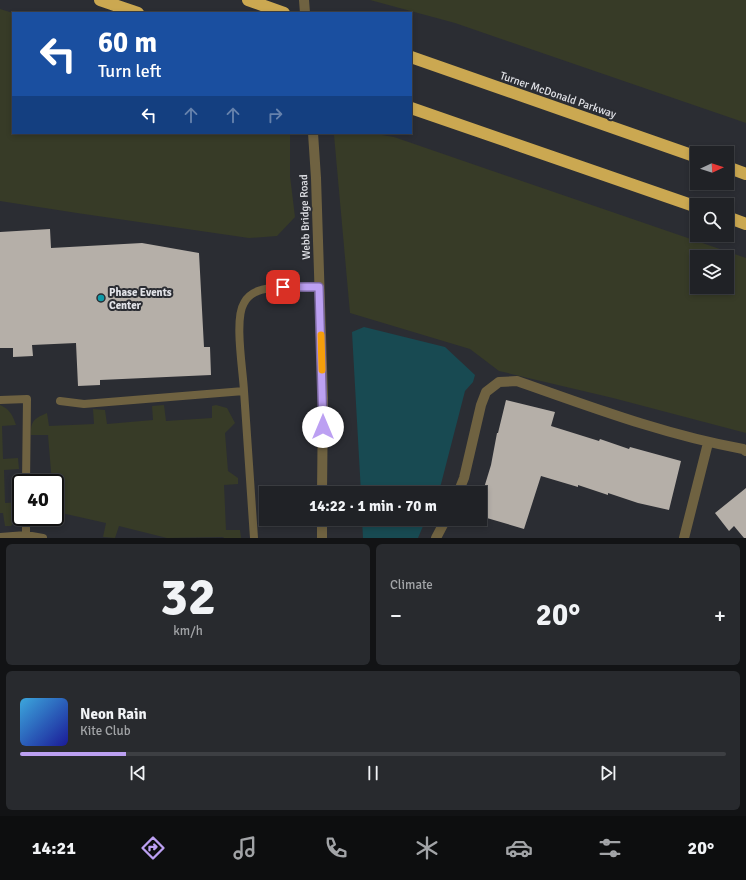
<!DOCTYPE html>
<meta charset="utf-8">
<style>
body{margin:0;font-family:Signika,sans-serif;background:#282a2e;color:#f1f3f6;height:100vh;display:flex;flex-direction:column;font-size:15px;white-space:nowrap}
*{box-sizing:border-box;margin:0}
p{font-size:13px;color:#a2a4a7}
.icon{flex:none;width:22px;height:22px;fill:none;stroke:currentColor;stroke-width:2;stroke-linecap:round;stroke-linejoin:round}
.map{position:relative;height:538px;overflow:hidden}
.details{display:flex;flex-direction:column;gap:6px;padding:6px;background:#121315;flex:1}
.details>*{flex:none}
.guide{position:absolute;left:12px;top:12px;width:400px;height:122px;border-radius:0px;box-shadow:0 2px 6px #0003,0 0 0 1px #3d3f43;background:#1a4fa0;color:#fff;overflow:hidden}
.needle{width:26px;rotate:86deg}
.fabs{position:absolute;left:690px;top:146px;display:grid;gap:8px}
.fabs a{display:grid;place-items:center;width:44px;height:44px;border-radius:0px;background:#202226;box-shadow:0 2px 6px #0003,0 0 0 1px #3d3f43;font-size:20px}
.speed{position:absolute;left:12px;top:474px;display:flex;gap:8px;font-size:20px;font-weight:700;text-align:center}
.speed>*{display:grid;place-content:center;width:52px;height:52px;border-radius:50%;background:#202226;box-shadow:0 2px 6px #0003,0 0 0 1px #3d3f43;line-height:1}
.speed .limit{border:2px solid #111;border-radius:6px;background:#fff;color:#111}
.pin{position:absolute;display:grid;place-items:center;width:34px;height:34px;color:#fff;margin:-17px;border-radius:8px;box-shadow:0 2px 6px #0006}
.me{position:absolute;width:44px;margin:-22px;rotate:0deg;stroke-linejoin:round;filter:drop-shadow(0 0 3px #0008)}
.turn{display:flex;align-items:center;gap:14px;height:84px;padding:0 20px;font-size:18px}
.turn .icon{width:52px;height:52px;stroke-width:2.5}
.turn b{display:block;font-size:28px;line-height:34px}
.lanes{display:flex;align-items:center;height:38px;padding:0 20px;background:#0003;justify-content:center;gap:20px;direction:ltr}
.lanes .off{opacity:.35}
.big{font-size:30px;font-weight:800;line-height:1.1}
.details .tile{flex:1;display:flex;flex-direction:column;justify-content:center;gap:6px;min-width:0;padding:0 14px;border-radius:6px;background:#282a2e}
.details .dial{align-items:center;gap:0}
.dial b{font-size:52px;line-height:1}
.song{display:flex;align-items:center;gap:12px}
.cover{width:48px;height:48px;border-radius:6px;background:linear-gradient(135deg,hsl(200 70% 55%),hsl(240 70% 35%))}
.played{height:4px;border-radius:2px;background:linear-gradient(90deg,#bca0f2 15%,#3d3f43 15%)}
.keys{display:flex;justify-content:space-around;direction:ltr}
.heat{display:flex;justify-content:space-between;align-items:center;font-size:22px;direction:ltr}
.details .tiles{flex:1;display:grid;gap:6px;grid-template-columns:1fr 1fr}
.tile:last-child{grid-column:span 2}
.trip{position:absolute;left:259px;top:486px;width:228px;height:40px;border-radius:0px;background:#202226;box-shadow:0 2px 6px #0003,0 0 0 1px #3d3f43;font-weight:800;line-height:40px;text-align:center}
.menu{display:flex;height:64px;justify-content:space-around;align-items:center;background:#0d0e0f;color:#a2a4a7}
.menu .icon{width:28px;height:28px}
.menu .active{color:#bca0f2}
.menu b{font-size:18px;color:#f1f3f6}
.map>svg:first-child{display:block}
.green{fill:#373b27;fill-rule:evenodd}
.water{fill:#184a52}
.building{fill:#b5afa8}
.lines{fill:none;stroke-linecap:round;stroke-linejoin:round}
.service{stroke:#6f6241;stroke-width:8}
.minor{stroke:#6f6241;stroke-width:10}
.tertiary{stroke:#6f6241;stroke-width:10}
.motorway{stroke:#cba851;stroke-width:12}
.route-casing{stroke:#7a689d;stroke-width:10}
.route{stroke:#bca0f2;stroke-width:7}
.slow{stroke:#f59e0b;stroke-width:7}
.culture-dot{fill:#0f9aa8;stroke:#2b2d33;stroke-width:1.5}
.labels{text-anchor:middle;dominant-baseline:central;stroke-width:4;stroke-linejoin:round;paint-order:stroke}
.street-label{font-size:11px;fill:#e2e3e8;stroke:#2b2d33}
.poi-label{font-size:11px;font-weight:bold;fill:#e2e3e8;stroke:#2b2d33;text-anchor:start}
</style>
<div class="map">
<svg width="746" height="538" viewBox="0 0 746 538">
<rect width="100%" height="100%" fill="#2b2d33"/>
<path class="green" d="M370,0H746V123L455,23Z
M0,9L13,13V133H290V176L295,217L277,236L249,238L77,213L0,201Z
M357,133H370L394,137L746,258V433L613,398L499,371L470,349L350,313L334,135ZM697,257H727V287H697Z
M0,405C10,409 13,416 16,425L2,426L3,459L18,458L19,469L4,470L5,503L20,502C22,511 17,519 11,526H5L3,513H0Z
M164,405L166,421L212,418V406L216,405L227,408L235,423L225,433L228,471L238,478V484L224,485L226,530H240L241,538H224L223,537L167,538L119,526L115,538L103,537L106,523L57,512L53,525H47L40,517H55V483H45H52L48,435H31C30,421 35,418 47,413L49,426L94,424L93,409L105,410L107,424L153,420L152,406Z"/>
<path class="water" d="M364,327L445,347L475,375L473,382L465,391L441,484L437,493H361L352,332Z
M362,519H426L418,538H363Z"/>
<path class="building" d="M50,229L51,248L142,243L199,253L204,347H210L211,375L100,380V385L78,386L76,343L32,345L33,356L13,357V348H0V232Z
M506,400L555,412L551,426L599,441L600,439L629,449L630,447L681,461L669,510L638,503L608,493V495L578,485V487L541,476L524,529L480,516V501L491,465L497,433H498Z
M746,488V538H744L734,526L729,531L715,513Z"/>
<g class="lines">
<path class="service" d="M244,391L254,538
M0,400L27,399L26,483
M60,401L84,404L244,391C243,370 234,319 244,303C247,297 253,293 258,291C273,285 303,287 319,287
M26,535V517
M0,537L26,535L43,538"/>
<path class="minor" d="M458,493L464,478L481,405L486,392L499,382L517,381C591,407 665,435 743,449L746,451
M436,538L446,519
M684,538L708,443"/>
<path class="tertiary" d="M304,0L305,13
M313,133L316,178L323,398L322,493
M322,538V519"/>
<path class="motorway" d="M100,0L138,13
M248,0L284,13
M411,57L697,157
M411,108L697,207
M727,167L746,174
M727,217L746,224"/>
</g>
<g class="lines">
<g class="route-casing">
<path id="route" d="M283,287H319L323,427"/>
</g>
<use href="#route" class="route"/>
<path class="slow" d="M321,335L322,370"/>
</g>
<circle class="culture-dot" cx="101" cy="298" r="4"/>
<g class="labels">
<g class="street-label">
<text transform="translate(558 95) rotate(19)">Turner McDonald Parkway</text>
<text transform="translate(305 217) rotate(-92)">Webb Bridge Road</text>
</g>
<g class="poi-label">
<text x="109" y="292">Phase Events<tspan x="109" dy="13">Center</tspan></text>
</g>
</g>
</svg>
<div class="fabs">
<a><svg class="needle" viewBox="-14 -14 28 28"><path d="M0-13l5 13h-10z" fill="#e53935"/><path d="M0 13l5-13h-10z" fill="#a2a4a7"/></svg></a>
<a><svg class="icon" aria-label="search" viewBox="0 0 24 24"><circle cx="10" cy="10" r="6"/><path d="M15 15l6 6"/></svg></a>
<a><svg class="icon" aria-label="layers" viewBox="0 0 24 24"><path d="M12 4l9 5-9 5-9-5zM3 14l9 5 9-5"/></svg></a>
</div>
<div class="speed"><div class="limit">40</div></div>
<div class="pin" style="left:283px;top:287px;background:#d93025"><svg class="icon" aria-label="arrive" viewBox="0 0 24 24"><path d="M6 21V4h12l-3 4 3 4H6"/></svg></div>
<svg class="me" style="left:323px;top:427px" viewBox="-20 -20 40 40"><circle r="19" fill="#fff"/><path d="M0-13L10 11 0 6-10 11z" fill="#bca0f2"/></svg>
<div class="trip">14:22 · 1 min · 70 m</div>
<div class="guide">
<div class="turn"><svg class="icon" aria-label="left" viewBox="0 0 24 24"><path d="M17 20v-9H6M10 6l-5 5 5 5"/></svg><div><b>60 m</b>Turn left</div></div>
<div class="lanes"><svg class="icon" aria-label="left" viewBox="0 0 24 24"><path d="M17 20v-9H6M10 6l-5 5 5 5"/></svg><svg class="icon off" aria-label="ahead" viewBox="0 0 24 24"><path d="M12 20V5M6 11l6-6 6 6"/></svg><svg class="icon off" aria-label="ahead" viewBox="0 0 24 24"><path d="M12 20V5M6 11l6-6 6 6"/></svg><svg class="icon off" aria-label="right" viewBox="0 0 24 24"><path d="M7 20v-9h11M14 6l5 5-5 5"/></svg></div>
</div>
</div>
<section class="details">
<div class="tiles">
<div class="tile dial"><b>32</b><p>km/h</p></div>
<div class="tile"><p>Climate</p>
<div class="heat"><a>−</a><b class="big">20°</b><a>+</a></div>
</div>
<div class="tile">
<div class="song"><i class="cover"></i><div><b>Neon Rain</b><p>Kite Club</p></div></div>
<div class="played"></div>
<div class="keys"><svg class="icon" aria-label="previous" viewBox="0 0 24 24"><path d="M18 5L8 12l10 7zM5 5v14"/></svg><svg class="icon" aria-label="pause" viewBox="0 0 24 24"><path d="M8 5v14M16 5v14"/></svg><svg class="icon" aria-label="next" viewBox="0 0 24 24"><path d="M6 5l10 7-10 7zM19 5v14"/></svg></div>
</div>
</div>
</section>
<nav class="menu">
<b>14:21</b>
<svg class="icon active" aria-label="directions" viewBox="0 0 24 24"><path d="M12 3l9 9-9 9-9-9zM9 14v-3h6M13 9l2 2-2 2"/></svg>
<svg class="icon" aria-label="music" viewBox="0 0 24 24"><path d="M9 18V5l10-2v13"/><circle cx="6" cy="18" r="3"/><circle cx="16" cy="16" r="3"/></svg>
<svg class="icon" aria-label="phone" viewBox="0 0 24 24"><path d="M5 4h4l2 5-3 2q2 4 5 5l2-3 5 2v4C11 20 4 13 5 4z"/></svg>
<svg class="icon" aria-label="climate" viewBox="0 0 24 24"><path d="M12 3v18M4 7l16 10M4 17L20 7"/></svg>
<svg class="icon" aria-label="car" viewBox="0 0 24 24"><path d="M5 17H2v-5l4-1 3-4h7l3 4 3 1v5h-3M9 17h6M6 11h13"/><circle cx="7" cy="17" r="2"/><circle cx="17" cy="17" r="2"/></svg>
<svg class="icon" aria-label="filters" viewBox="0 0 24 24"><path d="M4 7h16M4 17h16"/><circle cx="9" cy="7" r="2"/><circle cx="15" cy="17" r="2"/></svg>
<b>20°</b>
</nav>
